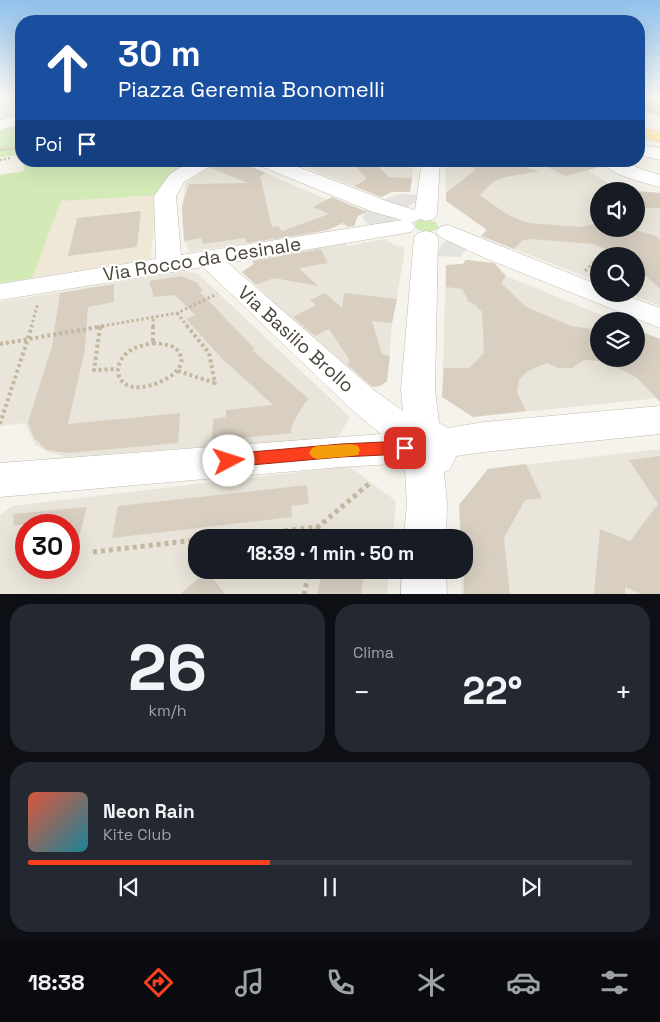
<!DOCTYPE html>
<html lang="it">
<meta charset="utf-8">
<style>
body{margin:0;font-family:"Space Grotesk",sans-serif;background:#242831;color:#f1f3f6;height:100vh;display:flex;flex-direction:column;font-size:19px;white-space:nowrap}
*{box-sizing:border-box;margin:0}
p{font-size:16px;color:#9ea1a6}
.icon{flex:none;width:28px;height:28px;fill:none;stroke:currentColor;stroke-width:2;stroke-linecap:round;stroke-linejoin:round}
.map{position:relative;height:594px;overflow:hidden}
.details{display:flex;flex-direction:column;gap:10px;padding:10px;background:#0d0f14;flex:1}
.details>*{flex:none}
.top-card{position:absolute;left:15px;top:15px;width:630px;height:152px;border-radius:20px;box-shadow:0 5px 20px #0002;background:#1a4fa0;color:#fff;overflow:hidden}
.buttons{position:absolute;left:590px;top:182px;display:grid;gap:10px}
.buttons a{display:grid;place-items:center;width:55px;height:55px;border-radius:50%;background:#171b24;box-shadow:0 5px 20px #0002;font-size:25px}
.speed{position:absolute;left:15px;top:514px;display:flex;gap:10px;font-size:25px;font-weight:700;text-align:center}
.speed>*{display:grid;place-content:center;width:65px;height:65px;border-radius:50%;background:#171b24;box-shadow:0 5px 20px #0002;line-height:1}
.speed .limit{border:8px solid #d22;background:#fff;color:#111}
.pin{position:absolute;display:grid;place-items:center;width:42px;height:42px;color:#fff;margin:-21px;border-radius:10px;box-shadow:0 2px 8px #0006}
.me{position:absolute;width:55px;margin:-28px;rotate:85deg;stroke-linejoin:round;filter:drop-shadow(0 0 4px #0008)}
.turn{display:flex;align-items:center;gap:18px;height:105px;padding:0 20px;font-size:22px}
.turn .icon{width:65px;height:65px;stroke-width:2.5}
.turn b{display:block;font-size:35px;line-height:42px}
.then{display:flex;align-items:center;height:48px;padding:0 20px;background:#0003;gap:10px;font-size:19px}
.big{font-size:38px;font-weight:800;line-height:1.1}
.details .tile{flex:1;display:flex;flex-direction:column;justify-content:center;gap:8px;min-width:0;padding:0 18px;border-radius:20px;background:#242831}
.details .dial{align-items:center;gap:0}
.dial b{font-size:65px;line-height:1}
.song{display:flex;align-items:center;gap:15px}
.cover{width:60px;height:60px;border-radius:8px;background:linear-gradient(135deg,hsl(10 70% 55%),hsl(190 70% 35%))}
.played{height:5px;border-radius:2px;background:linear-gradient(90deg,#fc3f1d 40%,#363941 40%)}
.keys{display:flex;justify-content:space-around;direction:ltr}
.heat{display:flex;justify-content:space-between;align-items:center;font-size:28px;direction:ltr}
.details .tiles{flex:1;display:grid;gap:10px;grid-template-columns:1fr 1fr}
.tile:last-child{grid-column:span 2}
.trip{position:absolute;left:188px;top:529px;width:285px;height:50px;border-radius:20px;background:#171b24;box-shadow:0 5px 20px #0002;font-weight:800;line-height:50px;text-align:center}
.dock{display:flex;height:80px;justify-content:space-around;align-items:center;background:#090b0e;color:#9ea1a6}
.dock .icon{width:35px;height:35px}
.dock .on{color:#fc3f1d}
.dock b{font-size:22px;color:#f1f3f6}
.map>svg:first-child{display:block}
.residential{fill:#eae5da;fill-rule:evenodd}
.education{fill:#efe8d6}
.green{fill:#d2eab5}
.parking{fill:#e5e3e0}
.building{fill:#d8cfc1}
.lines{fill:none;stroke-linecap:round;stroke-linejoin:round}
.minor-casing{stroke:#c2bbae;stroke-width:1}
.major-casing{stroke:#e6c16a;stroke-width:1}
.path-far4{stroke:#c4b79f;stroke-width:2;stroke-dasharray:1 1;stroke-linecap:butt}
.path-far3{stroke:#c4b79f;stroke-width:2.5;stroke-dasharray:2 2;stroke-linecap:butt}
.path-far2{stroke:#c4b79f;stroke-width:3;stroke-dasharray:2.5 2.5;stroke-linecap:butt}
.path-far1{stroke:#c4b79f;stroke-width:4;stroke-dasharray:3 3;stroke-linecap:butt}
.path{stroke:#c4b79f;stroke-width:5;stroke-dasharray:4 4;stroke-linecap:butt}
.minor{fill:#fff;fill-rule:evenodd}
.major{fill:#ffe39c;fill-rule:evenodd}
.route{fill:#fc3f1d;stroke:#a42913}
.slow{fill:#f59e0b}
.labels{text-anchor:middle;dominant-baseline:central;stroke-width:4.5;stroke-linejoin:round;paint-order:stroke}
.street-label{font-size:19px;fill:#4b4439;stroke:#fff}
</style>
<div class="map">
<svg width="660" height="595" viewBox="0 0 660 595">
<rect width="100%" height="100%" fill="#f6f3ec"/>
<path class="residential" d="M0,97H21V116L0,122Z
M221,161L245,164L339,205L354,225H340L312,234L190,252L184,241L182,216L185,184L208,167Z
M289,161H414L410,192H392L380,197Z
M445,161H573L610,184L619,182L638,191L660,193V306L629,294H636V256H599V282L481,236L486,231L485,225L451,202L446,201ZM599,191H636V229H599Z
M385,239L395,246L404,247V257L392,323L387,381L378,387H372L366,384L290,318L242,272L252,265V257L345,242L347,246Z
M466,260L473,261L503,273L506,276L616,321H599V359H636V330L660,339V398L473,417L442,397L446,265L463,264Z
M185,271L198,274L350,417L338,437L69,457L50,453L35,445L25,423L0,426V302Z
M660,449V594H462L461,570H464V538L460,537L459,505L488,469Z
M349,466L396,501L393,537L196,538V570H389L387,595L0,594V515L12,506ZM26,525H69V568H26Z"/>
<path class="education" d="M62,165L156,195L151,259L0,283V175Z"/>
<path class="green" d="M21,123V155L0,157V129Z
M23,161H192L164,182L156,195L61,201L32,278L0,283V175L24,171Z
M420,219L436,222L439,228L430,232L418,230L414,224Z"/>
<path class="parking" d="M405,194L416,195V202L407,207L403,208L378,202L395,195Z
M369,207L398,218L390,224L379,227L368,224L362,218L365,213L364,210Z
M449,239L469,247L460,257L435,256L443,243Z"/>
<path class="building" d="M646,97H660V115L639,111V106Z
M216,161H233L245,164L266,173L260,176L272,227L278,226L282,231L329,214L313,207L332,197L367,212L358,216L354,226L347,227L344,222L328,230L247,243L245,238L203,244L201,238L184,241L182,206L189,184L248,183L211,168Z
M351,161H373L389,177L412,178L410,192H392L381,197L354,186L367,179Z
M468,161H501L540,171L505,177L494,181L480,195L505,213L520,220L530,223L581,227L599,223V229H631L657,236L660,240V289L636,267V256H624L593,244L531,239L523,240L514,249L481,236L487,230L446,201V193L475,170Z
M534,161H599L603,166L566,176Z
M636,191L660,193V208H636Z
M141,211L137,247L68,256L77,218Z
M321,249L328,263L299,268L318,286L274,278L256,285L242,272L254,264L253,261Z
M466,260L494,263L506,276L501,283L526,307L571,326L599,330V359H636V330L660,339V402L637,378L627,372L599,361L584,360L572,368H558L547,363L528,371L519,380L517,392L526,411L473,417L442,397L444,368H469L484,353L482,312L474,304L469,302L462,289L446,287V265L463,264Z
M181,276L196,282L203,291L200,292L255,349L252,350L309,399L304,404L292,425L291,433L212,441L213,419L226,417V410L273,405L227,363H226L186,319L195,315L175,295L154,297L149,281Z
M114,284V302L88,307L85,349L68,424L180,413L178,443L69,453L47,450L34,438L28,422L52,346L60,293Z
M325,293L342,308L344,293L397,299L392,323L372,321L382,354L390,356L387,381L382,385L373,387L347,364L350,361L329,329L315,336L293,317L316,305L310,300Z
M660,456V595H644L625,587V595H594L600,529L630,541L658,504L629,460Z
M526,464L542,498L525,500L504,538L510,595H464V538H461L459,505L488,469Z
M307,485L309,504L291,506L292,517L112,538L118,506Z
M87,507L74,557H69V525H14L13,514Z
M322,570H365L361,595H317Z
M207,571L226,595H179Z"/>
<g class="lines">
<g class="minor-casing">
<path id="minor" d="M21,114V124L0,130V120Z
M639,145L660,148V160L639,155Z
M191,161H214L212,165L184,182L176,196L181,255L402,220L373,212L258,165L256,161H283L389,202L415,210L422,161H440L437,214L434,219L426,221L420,219L411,223L415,227L411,232L228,263L375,391L403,411L401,390L414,238L418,233L426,231L434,233L438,238L435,390L439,423L448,428L484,422L660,406V434L484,452L456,456L450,469L444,472L447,503L446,538H404L407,503L405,471L394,464L341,467L0,497V463L381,434L351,409L203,267L0,300V284L156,259L154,196L170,174Z
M601,161H625L638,168L660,175V187C644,183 610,175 601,161Z
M448,225L599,285V294H622L660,308V328L485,258L440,237L436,232L440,227Z
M402,570H446L447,595H401Z"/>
</g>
<g class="major-casing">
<path id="major" d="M639,127L660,132V142L639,137Z"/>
</g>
<path class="path-far4" d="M0,150L21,147"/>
<path class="path-far3" d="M0,160L11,158"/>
<path class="path-far2" d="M600,256L607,249
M585,271L599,257
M177,313L188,327
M153,319V327
M31,327L38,303
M97,327L177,313L217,294"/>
<path class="path-far1" d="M153,326V343
M100,327L94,370L117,369
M153,343C161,344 173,344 178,351C194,371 151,390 133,387C114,383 114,363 128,352C135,347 144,345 153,343Z
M0,344L104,326
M178,371L215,383L209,353L187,326
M0,424L32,326"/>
<path class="path" d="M221,538L318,527L371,482
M316,538L318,527
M93,552L196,540
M304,595L309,570"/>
<use href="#minor" class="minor"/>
<use href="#major" class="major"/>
</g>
<linearGradient id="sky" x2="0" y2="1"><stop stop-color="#8fc1ec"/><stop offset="0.54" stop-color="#fbfaf6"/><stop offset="1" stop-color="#fbfaf6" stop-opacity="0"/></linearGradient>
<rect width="660" height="180" fill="url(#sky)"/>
<path class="route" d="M405,441L410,443L412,448L410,452L405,454L341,457L229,467L224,465L221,461L224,456L229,454L341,444Z"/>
<path class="slow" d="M352,444L358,446L360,450L358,455L352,456L317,459L312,457L309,453L312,448L317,446Z"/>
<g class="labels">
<g class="street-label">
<text transform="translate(202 259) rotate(-9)">Via Rocco da Cesinale</text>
<text transform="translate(296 339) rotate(42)">Via Basilio Brollo</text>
</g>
</g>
</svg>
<div class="buttons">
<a><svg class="icon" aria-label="sound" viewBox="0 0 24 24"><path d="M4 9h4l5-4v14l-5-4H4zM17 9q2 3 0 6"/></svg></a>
<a><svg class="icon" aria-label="search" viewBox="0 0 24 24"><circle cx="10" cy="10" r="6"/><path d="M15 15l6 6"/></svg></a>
<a><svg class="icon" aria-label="layers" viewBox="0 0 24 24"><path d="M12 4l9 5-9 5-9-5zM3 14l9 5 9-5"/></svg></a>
</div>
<div class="speed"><div class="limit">30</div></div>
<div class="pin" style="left:405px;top:448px;background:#d93025"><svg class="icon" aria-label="arrive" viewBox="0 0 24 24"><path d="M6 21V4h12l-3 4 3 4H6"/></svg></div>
<svg class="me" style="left:229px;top:461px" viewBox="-20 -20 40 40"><circle r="19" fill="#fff"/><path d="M0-13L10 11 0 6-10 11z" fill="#fc3f1d"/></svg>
<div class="trip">18:39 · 1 min · 50 m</div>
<div class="top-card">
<div class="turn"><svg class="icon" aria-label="ahead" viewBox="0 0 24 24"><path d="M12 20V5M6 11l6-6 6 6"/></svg><div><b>30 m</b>Piazza Geremia Bonomelli</div></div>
<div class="then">Poi<svg class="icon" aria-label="arrive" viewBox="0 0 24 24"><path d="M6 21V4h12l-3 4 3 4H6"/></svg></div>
</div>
</div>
<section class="details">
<div class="tiles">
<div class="tile dial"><b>26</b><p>km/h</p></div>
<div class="tile"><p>Clima</p>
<div class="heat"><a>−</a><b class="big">22°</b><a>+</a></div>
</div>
<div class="tile">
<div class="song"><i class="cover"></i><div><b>Neon Rain</b><p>Kite Club</p></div></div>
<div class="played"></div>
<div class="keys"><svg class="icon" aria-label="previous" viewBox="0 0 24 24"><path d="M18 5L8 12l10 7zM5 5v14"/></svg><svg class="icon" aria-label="pause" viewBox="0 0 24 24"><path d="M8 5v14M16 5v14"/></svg><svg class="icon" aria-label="next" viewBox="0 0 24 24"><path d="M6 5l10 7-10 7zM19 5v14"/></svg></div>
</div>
</div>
</section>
<nav class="dock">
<b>18:38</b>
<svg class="icon on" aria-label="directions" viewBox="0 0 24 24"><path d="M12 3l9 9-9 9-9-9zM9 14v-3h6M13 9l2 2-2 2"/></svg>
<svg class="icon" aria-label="music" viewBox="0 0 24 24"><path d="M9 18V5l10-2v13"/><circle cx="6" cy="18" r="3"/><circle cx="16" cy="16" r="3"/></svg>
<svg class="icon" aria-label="phone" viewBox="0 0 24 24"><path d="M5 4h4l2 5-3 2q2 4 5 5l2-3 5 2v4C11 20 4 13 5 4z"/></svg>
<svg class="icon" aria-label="climate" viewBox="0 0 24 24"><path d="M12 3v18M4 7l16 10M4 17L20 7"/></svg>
<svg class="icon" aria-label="car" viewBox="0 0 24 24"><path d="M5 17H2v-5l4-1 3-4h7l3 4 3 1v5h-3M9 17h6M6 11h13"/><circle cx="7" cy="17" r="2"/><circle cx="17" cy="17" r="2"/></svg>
<svg class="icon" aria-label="filters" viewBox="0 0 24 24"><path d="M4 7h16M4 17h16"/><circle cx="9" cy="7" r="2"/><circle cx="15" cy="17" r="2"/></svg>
</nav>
